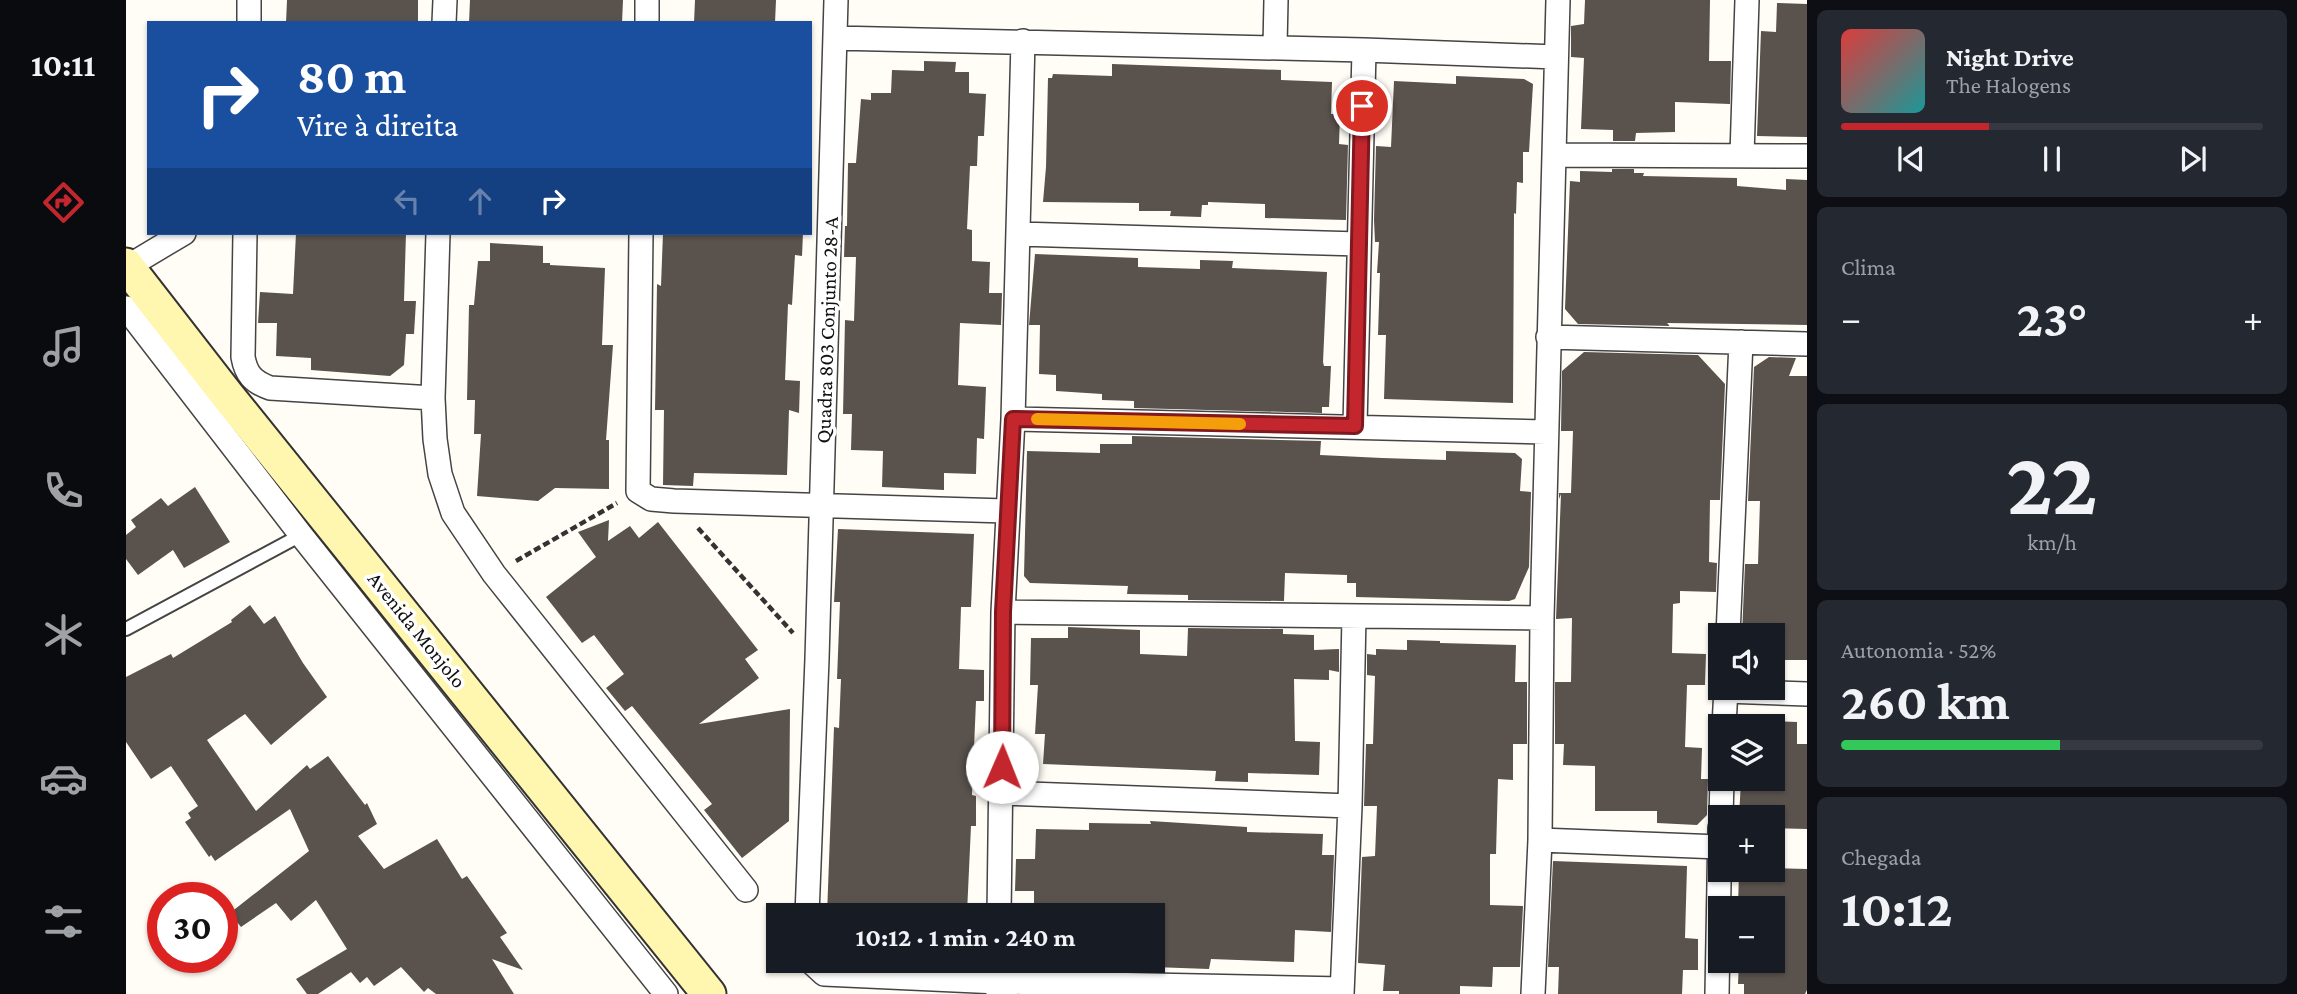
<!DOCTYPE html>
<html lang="pt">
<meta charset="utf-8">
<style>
body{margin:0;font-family:"Crimson Pro",serif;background:#242831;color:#f1f3f6;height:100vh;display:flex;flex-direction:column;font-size:26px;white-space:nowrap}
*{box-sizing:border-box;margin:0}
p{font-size:23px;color:#9ea1a6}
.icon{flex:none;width:38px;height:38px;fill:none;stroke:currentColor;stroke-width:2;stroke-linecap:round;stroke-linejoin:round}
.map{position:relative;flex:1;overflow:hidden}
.panel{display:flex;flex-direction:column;gap:10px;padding:10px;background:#0d0f14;width:490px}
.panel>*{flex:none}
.banner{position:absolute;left:21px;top:21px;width:665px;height:214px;border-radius:0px;box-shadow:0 2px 5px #0004;background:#1a4fa0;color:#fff;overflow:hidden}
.fabs{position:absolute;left:1582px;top:623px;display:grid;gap:14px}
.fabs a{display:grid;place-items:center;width:77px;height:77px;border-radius:0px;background:#171b24;box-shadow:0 2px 5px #0004;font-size:35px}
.speed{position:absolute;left:21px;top:882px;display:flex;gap:14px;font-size:35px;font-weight:700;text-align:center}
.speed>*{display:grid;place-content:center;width:91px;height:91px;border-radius:50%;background:#171b24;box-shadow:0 2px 5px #0004;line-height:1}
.speed .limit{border:10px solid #d22;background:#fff;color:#111}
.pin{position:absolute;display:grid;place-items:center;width:60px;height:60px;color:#fff;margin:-30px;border:4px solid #fff;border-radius:50%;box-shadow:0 2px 7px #0007}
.me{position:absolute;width:77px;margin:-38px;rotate:1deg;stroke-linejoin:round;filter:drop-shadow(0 0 5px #0008)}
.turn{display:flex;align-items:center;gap:24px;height:147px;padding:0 35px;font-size:32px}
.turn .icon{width:91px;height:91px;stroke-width:2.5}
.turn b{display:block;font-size:49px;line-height:60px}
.lanes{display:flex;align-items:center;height:66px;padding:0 35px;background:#0003;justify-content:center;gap:35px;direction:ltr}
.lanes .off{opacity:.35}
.big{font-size:52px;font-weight:700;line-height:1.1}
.panel .widget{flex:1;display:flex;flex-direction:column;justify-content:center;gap:10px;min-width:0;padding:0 24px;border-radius:10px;background:#242831}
.panel .dial{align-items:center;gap:0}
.dial b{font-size:91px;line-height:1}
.song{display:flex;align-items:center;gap:21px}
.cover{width:84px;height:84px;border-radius:10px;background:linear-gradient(135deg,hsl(0 70% 55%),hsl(180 70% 35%))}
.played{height:7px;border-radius:4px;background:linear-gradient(90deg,#c4262e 35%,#363941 35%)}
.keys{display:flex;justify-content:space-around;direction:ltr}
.heat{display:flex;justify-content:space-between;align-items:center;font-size:38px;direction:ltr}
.charge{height:10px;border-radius:5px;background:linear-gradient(90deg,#34c759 52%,#363941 0)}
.trip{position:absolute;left:640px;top:903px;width:399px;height:70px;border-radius:0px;background:#171b24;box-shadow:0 2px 5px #0004;font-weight:700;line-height:70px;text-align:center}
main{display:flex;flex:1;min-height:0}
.tab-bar{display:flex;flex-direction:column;width:126px;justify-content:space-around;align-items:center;background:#090b0e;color:#9ea1a6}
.tab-bar .icon{width:49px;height:49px}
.tab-bar .active{color:#c4262e}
.tab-bar b{font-size:32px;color:#f1f3f6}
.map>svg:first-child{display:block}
.building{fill:#5a524d}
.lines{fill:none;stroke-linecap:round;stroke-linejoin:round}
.lane-casing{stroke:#444;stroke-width:16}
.street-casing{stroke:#444;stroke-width:26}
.secondary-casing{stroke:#333;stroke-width:37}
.path{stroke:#333;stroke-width:4.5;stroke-dasharray:7 3.5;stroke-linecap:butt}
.lane{stroke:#fff;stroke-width:12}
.street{stroke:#fff;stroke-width:23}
.secondary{stroke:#fff6b0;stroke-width:33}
.route-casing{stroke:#7f191e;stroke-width:18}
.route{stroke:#c4262e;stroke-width:12}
.slow{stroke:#f59e0b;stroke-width:12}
.labels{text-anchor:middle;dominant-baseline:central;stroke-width:7;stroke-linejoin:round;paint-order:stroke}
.street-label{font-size:21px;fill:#111;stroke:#fff}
</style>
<main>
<nav class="tab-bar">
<b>10:11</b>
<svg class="icon active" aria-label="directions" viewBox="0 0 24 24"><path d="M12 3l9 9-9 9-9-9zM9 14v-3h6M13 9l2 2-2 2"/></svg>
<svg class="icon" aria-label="music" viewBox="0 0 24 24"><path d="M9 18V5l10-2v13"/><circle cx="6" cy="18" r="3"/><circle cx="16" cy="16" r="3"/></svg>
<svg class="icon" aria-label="phone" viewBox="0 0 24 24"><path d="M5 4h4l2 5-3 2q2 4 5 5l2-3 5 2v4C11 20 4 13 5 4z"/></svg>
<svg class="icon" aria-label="climate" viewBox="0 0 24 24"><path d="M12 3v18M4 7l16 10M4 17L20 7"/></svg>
<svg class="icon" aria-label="car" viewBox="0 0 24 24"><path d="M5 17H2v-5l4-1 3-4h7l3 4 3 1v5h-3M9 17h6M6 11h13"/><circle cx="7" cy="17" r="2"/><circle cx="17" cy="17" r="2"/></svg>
<svg class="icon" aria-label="filters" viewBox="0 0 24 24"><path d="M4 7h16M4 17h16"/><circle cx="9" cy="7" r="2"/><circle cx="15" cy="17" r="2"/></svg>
</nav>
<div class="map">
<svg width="1681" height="994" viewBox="0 0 1681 994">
<rect width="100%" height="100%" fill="#fffdf5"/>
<path class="building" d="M161,0H292V23H160Z
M344,0H497L496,23H343Z
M569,0H650L649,23H568Z
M1459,0H1584L1583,61H1605L1604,104L1549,102V132L1510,133L1509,141H1487V130L1455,129L1458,58L1445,57V26L1458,24Z
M1651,3L1681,4V137L1631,136L1635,31L1650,32Z
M798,61L830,62L829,72H843V93L860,94L858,136H852L851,166H844L841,229L846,230V261L864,262L863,293H876L875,325L834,323L832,385L860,387L858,439L851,438L850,474L818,473V490L756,487L757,451L725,450L726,414H717L719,320L728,321L730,257H718L719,226H721L722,163H730L735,99L745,100V93H765L766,70L798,71Z
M986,64L1155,70V80L1206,82L1205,114H1214L1213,144L1222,145L1220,220L1139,218V204L1082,202V205H1076L1075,217L1044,216L1045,211H1013V203L917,202L920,167L922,78H926L927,74L986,76Z
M1330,76L1398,79L1407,84L1403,152H1397V183L1391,182L1390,214L1388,213L1387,403L1258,399L1260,335H1252L1254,273H1251L1253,242H1249L1248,220L1250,146L1265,147L1268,81L1330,84Z
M1486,169H1508V173H1518L1517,176L1611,178V186L1660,190V179L1681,180V325L1541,323L1544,326L1452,324L1439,309L1444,181L1454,182V171L1486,172Z
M170,233H280L278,301H290L288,334H280L278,365L264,376L185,370V358L150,356L151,323H132L134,292L167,294Z
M537,233H677L676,256L669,255L666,305L662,304L659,380L674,381L673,413L663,410L661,475L568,473L567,486L537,485L538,410H529L531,284L535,286Z
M364,243L417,246V263H424V265L479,268L476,345H487L480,440H483V489L429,488L412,501L351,496L355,434H348L349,400H341L343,305H348L352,261H364Z
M909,254L1012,258V267L1074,269V260L1107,261L1106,268L1201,272L1197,362L1198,366H1205L1203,407H1196V413L1008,408V401L976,400V394L930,391V375L913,374L914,325H903Z
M1458,352L1572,355L1599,384L1594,500H1584L1583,562L1591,563L1590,592L1554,591V603L1547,604L1546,653L1580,654L1579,685H1561L1559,747L1576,748L1575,779H1582L1581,815L1571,825L1531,823V811H1469V766L1437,765L1438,744H1429V682H1445L1446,618L1430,619L1435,494L1433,499V493H1445L1446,463L1447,431H1435L1436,371Z
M1643,357L1670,358L1663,376H1681V660H1647V635H1616L1619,564H1632L1634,501H1622L1628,367Z
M1006,436L1195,441L1194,455L1256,458L1320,460V451L1389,453L1396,459L1394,491L1405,492L1403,567L1389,599L1383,601L1230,597V583H1221V575L1159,573L1158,601L1062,600V595L1001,594L1002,586L904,583L898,576L901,451L974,453V444H1006Z
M69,487L104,542L58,568L47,550L12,575L0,559V535L10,527L5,520L35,498L42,506Z
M483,520L482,541L504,526L513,538L532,522L632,650L619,659L633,678L573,724L664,709L663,821L616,858L578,810L586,804L506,706L499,711L480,688L498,674L468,635L456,643L420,597L470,557L452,532Z
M712,529L848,534L845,607H835L833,669L858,670V701H850L846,795L850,796V826H845L841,913L829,912V915H701L708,727L713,728L715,679H711L714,602H708Z
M124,605L138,624L149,616L177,663L201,697L145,745L119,714L81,740L130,811L181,765L184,769L202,756L239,805L241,803L251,824L232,836L258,869L311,839L336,879L341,876L381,933L374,937L397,970L366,959L388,994H310L302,988L298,992L275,967L248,986L241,977L234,983L225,972L192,994H181L170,979L221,949L190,900L165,921L150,903L115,927L104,913L183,851L164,809L89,861L85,855L83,857L59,822L65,818L62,813L72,806L45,766L25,779L0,742V677L45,654L47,658L106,622L105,620Z
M942,627L1014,630V654L1061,656L1062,628L1157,629V634L1188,635V650L1213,649V672L1203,670V680L1168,679L1169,741L1194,742L1193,775L1122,773V782L1089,781L1090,771L917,764L919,734H909L912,685H904L905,638H942Z
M1281,640L1314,641V643L1390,645L1389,682H1401V744H1387V780L1372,779L1370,854H1364V905L1397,906L1394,967H1367L1366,987L1334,986V994H1273V991H1257L1259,965L1232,963L1236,857L1249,856L1251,806H1238L1240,744H1247L1249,676L1241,675V654L1250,655V649L1281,650Z
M1647,721L1671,722V744H1681V829L1647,828V817H1613L1615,781L1610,786V779H1647Z
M1024,821L1121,827V832L1197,834L1196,855H1208L1205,932L1169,930L1168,962L1085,959L1083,969L1027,967V915H908V891H889L890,859H909L910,829L963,830V823L1025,824Z
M1427,861L1561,866L1559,938L1572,939V970H1557L1556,994H1432L1433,967H1422Z
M1647,868L1681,869V990L1679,994H1618V984H1612L1613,961H1647V908H1612L1613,870Z"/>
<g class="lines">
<g class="lane-casing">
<path id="lane" d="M0,629L175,535"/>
</g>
<g class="street-casing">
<path id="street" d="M123,23V0
M318,23L319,0
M521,23V0
M709,38L1238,50L1229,426
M1149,46L1150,0
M1238,50L1430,57
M1428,155L1681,156
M1616,155L1621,0
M119,233L117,357C120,374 127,382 144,388L307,398
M312,233L307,398L309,439L314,474L327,513L368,574L620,890
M515,233L512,491L525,499L548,501L880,511
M893,234L1233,244
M1,267L58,233
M0,308L175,535L540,994
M1422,337L1681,344
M887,419L1420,432
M877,612L1416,618
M1602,635L1615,342
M1599,691L1681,694
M1598,726L1600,688
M876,793L1224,806
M1595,817L1596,779
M1414,840L1594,847
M681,915L691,659L710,0
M873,915L877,612L887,419L897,41
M684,961L698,974L872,982L1216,989
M872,994V961
M1216,994L1224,806L1228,616
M1407,994L1414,840L1416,618L1432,0
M1591,994L1594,828"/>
</g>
<g class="secondary-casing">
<path id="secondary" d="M0,265L101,395L583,994"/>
</g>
<path class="path" d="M572,528L667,633
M390,561L491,503"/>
<use href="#lane" class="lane"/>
<use href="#street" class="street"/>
<use href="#secondary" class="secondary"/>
</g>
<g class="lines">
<g class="route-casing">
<path id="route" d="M876,767L877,612L887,419L1229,426L1236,106"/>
</g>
<use href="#route" class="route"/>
<path class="slow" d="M911,419L1114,424"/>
</g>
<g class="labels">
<g class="street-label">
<text transform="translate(701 330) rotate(-88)">Quadra 803 Conjunto 28-A</text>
<text transform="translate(291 630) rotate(51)">Avenida Monjolo</text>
</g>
</g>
</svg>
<div class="fabs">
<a><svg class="icon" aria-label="sound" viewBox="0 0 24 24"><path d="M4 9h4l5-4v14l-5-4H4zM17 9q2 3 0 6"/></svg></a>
<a><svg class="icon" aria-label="layers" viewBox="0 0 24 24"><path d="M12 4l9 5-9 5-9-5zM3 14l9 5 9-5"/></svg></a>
<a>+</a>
<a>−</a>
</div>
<div class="speed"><div class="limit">30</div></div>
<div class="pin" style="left:1236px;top:106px;background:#d93025"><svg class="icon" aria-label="arrive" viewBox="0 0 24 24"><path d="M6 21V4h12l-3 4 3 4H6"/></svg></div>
<svg class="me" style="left:876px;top:767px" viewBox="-20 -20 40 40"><circle r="19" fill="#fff"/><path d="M0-13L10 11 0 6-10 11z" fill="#c4262e"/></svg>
<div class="trip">10:12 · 1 min · 240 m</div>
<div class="banner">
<div class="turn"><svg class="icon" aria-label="right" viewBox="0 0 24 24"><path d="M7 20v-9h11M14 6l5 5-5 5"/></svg><div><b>80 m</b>Vire à direita</div></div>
<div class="lanes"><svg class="icon off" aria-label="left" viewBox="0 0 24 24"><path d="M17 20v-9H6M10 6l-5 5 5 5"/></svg><svg class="icon off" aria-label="ahead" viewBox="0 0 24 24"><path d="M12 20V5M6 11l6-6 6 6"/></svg><svg class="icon" aria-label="right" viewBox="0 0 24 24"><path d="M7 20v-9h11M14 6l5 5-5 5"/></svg></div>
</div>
</div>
<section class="panel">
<div class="widget">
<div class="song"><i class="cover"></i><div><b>Night Drive</b><p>The Halogens</p></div></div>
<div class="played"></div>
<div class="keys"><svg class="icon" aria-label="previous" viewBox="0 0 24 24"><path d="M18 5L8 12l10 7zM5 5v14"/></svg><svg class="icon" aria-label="pause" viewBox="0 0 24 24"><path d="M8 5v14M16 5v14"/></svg><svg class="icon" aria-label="next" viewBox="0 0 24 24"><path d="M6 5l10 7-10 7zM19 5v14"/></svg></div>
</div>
<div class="widget"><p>Clima</p>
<div class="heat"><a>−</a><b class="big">23°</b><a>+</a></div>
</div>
<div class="widget dial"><b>22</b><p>km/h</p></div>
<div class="widget"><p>Autonomia · 52%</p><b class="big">260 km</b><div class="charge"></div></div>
<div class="widget"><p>Chegada</p><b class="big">10:12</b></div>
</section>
</main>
